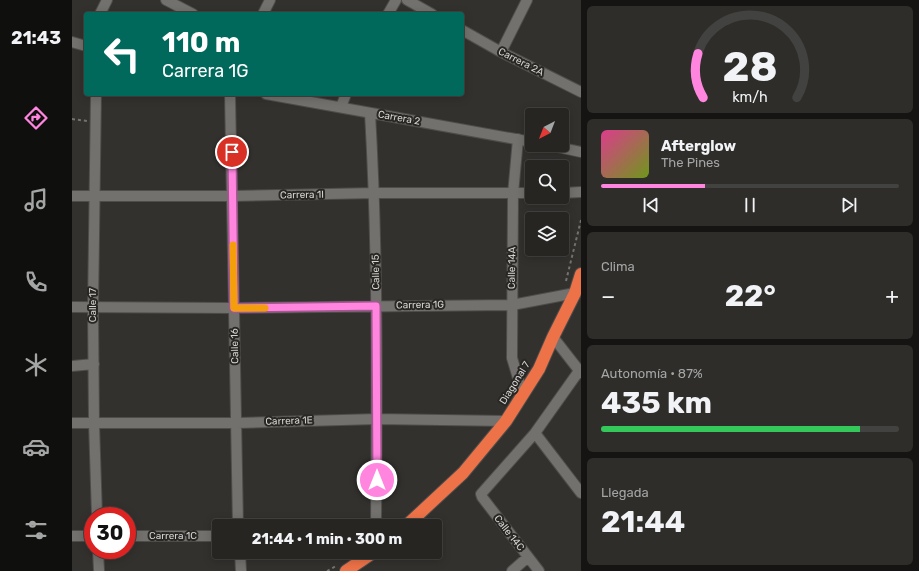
<!DOCTYPE html>
<html lang="es">
<meta charset="utf-8">
<style>
body{margin:0;font-family:Rubik,sans-serif;background:#2e2d2a;color:#f1f3f6;height:100vh;display:flex;flex-direction:column;font-size:15px;white-space:nowrap}
*{box-sizing:border-box;margin:0}
p{font-size:13px;color:#a4a5a5}
.icon{flex:none;width:22px;height:22px;fill:none;stroke:currentColor;stroke-width:2;stroke-linecap:round;stroke-linejoin:round}
.map{position:relative;flex:1;overflow:hidden}
.drawer{display:flex;flex-direction:column;gap:6px;padding:6px;background:#151413;width:338px}
.drawer>*{flex:none}
.banner{position:absolute;left:12px;top:12px;width:380px;height:84px;border-radius:4px;box-shadow:0 2px 10px #0003,0 0 0 1px #424240;background:#00695c;color:#fff;overflow:hidden}
.needle{width:26px;rotate:222deg}
.tools{position:absolute;left:453px;top:108px;display:grid;gap:8px}
.tools a{display:grid;place-items:center;width:44px;height:44px;border-radius:4px;background:#262522;box-shadow:0 2px 10px #0003,0 0 0 1px #424240;font-size:20px}
.speed{position:absolute;left:12px;top:507px;display:flex;gap:8px;font-size:20px;font-weight:700;text-align:center}
.speed>*{display:grid;place-content:center;width:52px;height:52px;border-radius:50%;background:#262522;box-shadow:0 2px 10px #0003,0 0 0 1px #424240;line-height:1}
.speed .limit{border:6px solid #d22;background:#fff;color:#111}
.pin{position:absolute;display:grid;place-items:center;width:34px;height:34px;color:#fff;margin:-17px;border:2px solid #fff;border-radius:50%;box-shadow:0 1px 4px #0007}
.me{position:absolute;width:44px;margin:-22px;rotate:0deg;stroke-linejoin:round;filter:drop-shadow(0 0 3px #0008)}
.turn{display:flex;align-items:center;gap:14px;height:84px;padding:0 12px;font-size:18px}
.turn .icon{width:52px;height:52px;stroke-width:2.5}
.turn b{display:block;font-size:28px;line-height:34px}
.big{font-size:30px;font-weight:700;line-height:1.1}
.drawer .card{flex:1;display:flex;flex-direction:column;justify-content:center;gap:6px;min-width:0;padding:0 14px;border-radius:6px;background:#2e2d2a}
.drawer .dial{align-items:center;gap:0}
.dial svg{height:104px;overflow:visible;fill:none;stroke:#424240;stroke-width:7;stroke-linecap:round;text-anchor:middle}
.dial text{fill:#f1f3f6;stroke:none}
.song{display:flex;align-items:center;gap:12px}
.cover{width:48px;height:48px;border-radius:6px;background:linear-gradient(135deg,hsl(330 70% 55%),hsl(80 70% 35%))}
.played{height:4px;border-radius:2px;background:linear-gradient(90deg,#ff85df 35%,#424240 35%)}
.keys{display:flex;justify-content:space-around;direction:ltr}
.heat{display:flex;justify-content:space-between;align-items:center;font-size:22px;direction:ltr}
.charge{height:6px;border-radius:3px;background:linear-gradient(90deg,#34c759 87%,#424240 0)}
.trip{position:absolute;left:140px;top:519px;width:230px;height:40px;border-radius:4px;background:#262522;box-shadow:0 2px 10px #0003,0 0 0 1px #424240;font-weight:700;line-height:40px;text-align:center}
main{display:flex;flex:1;min-height:0}
.dock{display:flex;flex-direction:column;width:72px;justify-content:space-around;align-items:center;background:#0f0f0e;color:#a4a5a5}
.dock .icon{width:28px;height:28px}
.dock .selected{color:#ff85df}
.dock b{font-size:18px;color:#f1f3f6}
.map>svg:first-child{display:block}
.lines{fill:none;stroke-linecap:round;stroke-linejoin:round}
.street-casing{stroke:#4e4d4b;stroke-width:12}
.highway-casing{stroke:#4e4d4b;stroke-width:14}
.path{stroke:#747370;stroke-width:2;stroke-dasharray:3 3;stroke-linecap:butt}
.street{stroke:#73716e;stroke-width:10}
.highway{stroke:#ed7248;stroke-width:12}
.route-casing{stroke:#a65691;stroke-width:10}
.route{stroke:#ff85df;stroke-width:7}
.slow{stroke:#f59e0b;stroke-width:7}
.labels{text-anchor:middle;dominant-baseline:central;stroke-width:4;stroke-linejoin:round;paint-order:stroke}
.street-label{font-size:10px;fill:#d5d4d2;stroke:#282724}
</style>
<main>
<nav class="dock">
<b>21:43</b>
<svg class="icon selected" aria-label="directions" viewBox="0 0 24 24"><path d="M12 3l9 9-9 9-9-9zM9 14v-3h6M13 9l2 2-2 2"/></svg>
<svg class="icon" aria-label="music" viewBox="0 0 24 24"><path d="M9 18V5l10-2v13"/><circle cx="6" cy="18" r="3"/><circle cx="16" cy="16" r="3"/></svg>
<svg class="icon" aria-label="phone" viewBox="0 0 24 24"><path d="M5 4h4l2 5-3 2q2 4 5 5l2-3 5 2v4C11 20 4 13 5 4z"/></svg>
<svg class="icon" aria-label="climate" viewBox="0 0 24 24"><path d="M12 3v18M4 7l16 10M4 17L20 7"/></svg>
<svg class="icon" aria-label="car" viewBox="0 0 24 24"><path d="M5 17H2v-5l4-1 3-4h7l3 4 3 1v5h-3M9 17h6M6 11h13"/><circle cx="7" cy="17" r="2"/><circle cx="17" cy="17" r="2"/></svg>
<svg class="icon" aria-label="filters" viewBox="0 0 24 24"><path d="M4 7h16M4 17h16"/><circle cx="9" cy="7" r="2"/><circle cx="15" cy="17" r="2"/></svg>
</nav>
<div class="map">
<svg width="509" height="571" viewBox="0 0 509 571">
<rect width="100%" height="100%" fill="#32312e"/>
<g class="lines">
<g class="street-casing">
<path id="street" d="M94,0L121,14
M335,0L360,14
M28,14L35,0
M191,14L198,0
M316,14L324,0
M390,30L429,52L509,92
M0,42L14,46
M429,52L455,0
M24,94L21,308L22,423L25,516
M158,94L166,526
M194,94L460,142
M269,107L274,94
M298,113C306,251 305,388 304,526
M446,139L441,194L440,358L451,395
M476,145L509,152
M490,193L509,192
M0,196H160L303,193H460
M0,307L162,308L440,305L503,293
M481,337L509,373
M0,366L22,364
M0,423H165L305,419L434,421
M463,433L509,493
M0,536H21
M55,536H147
M26,550L27,571
M168,552L169,571
M440,571L456,557
M467,571L410,497L409,494L463,433L507,371"/>
</g>
<g class="highway-casing">
<path id="highway" d="M334,526L391,473L434,421L467,369L481,337L503,293L509,274
M274,571L302,552"/>
</g>
<path class="path" d="M0,119L15,121
M494,281L509,220
M255,571L264,566"/>
<use href="#street" class="street"/>
<use href="#highway" class="highway"/>
</g>
<g class="lines">
<g class="route-casing">
<path id="route" d="M160,152L162,308L304,306L305,480"/>
</g>
<use href="#route" class="route"/>
<path class="slow" d="M161,245L162,308H193"/>
</g>
<g class="labels">
<g class="street-label">
<text transform="translate(449 62) rotate(27)">Carrera 2A</text>
<text transform="translate(327 118) rotate(10)">Carrera 2</text>
<text transform="translate(230 195) rotate(-1)">Carrera 1I</text>
<text transform="translate(440 268) rotate(-89)">Calle 14A</text>
<text transform="translate(304 272) rotate(-91)">Calle 15</text>
<text transform="translate(21 305) rotate(-90)">Calle 17</text>
<text transform="translate(348 305) rotate(-1)">Carrera 1G</text>
<text transform="translate(163 346) rotate(-91)">Calle 16</text>
<text transform="translate(443 383) rotate(-58)">Diagonal 7</text>
<text transform="translate(217 421) rotate(-2)">Carrera 1E</text>
<text transform="translate(437 533) rotate(52)">Calle 14C</text>
<text x="101" y="536">Carrera 1C</text>
</g>
</g>
</svg>
<div class="tools">
<a><svg class="needle" viewBox="-14 -14 28 28"><path d="M0-13l5 13h-10z" fill="#e53935"/><path d="M0 13l5-13h-10z" fill="#a4a5a5"/></svg></a>
<a><svg class="icon" aria-label="search" viewBox="0 0 24 24"><circle cx="10" cy="10" r="6"/><path d="M15 15l6 6"/></svg></a>
<a><svg class="icon" aria-label="layers" viewBox="0 0 24 24"><path d="M12 4l9 5-9 5-9-5zM3 14l9 5 9-5"/></svg></a>
</div>
<div class="speed"><div class="limit">30</div></div>
<div class="pin" style="left:160px;top:152px;background:#d93025"><svg class="icon" aria-label="arrive" viewBox="0 0 24 24"><path d="M6 21V4h12l-3 4 3 4H6"/></svg></div>
<svg class="me" style="left:305px;top:480px" viewBox="-20 -20 40 40"><circle r="17" fill="#ff85df" stroke="#fff" stroke-width="3"/><path d="M0-11L8 9 0 5-8 9z" fill="#fff"/></svg>
<div class="trip">21:44 · 1 min · 300 m</div>
<div class="banner">
<div class="turn"><svg class="icon" aria-label="left" viewBox="0 0 24 24"><path d="M17 20v-9H6M10 6l-5 5 5 5"/></svg><div><b>110 m</b>Carrera 1G</div></div>
</div>
</div>
<section class="drawer">
<div class="card dial"><svg viewBox="0 0 100 80">
<path d="M14 69A42 42 0 1 1 86 69"/>
<path d="M14 69A42 42 0 0 1 10 35" stroke="#ff85df"/>
<text x="50" y="56" font-size="32" font-weight="700">28</text>
<text x="50" y="72" font-size="11">km/h</text>
</svg></div>
<div class="card">
<div class="song"><i class="cover"></i><div><b>Afterglow</b><p>The Pines</p></div></div>
<div class="played"></div>
<div class="keys"><svg class="icon" aria-label="previous" viewBox="0 0 24 24"><path d="M18 5L8 12l10 7zM5 5v14"/></svg><svg class="icon" aria-label="pause" viewBox="0 0 24 24"><path d="M8 5v14M16 5v14"/></svg><svg class="icon" aria-label="next" viewBox="0 0 24 24"><path d="M6 5l10 7-10 7zM19 5v14"/></svg></div>
</div>
<div class="card"><p>Clima</p>
<div class="heat"><a>−</a><b class="big">22°</b><a>+</a></div>
</div>
<div class="card"><p>Autonomía · 87%</p><b class="big">435 km</b><div class="charge"></div></div>
<div class="card"><p>Llegada</p><b class="big">21:44</b></div>
</section>
</main>
